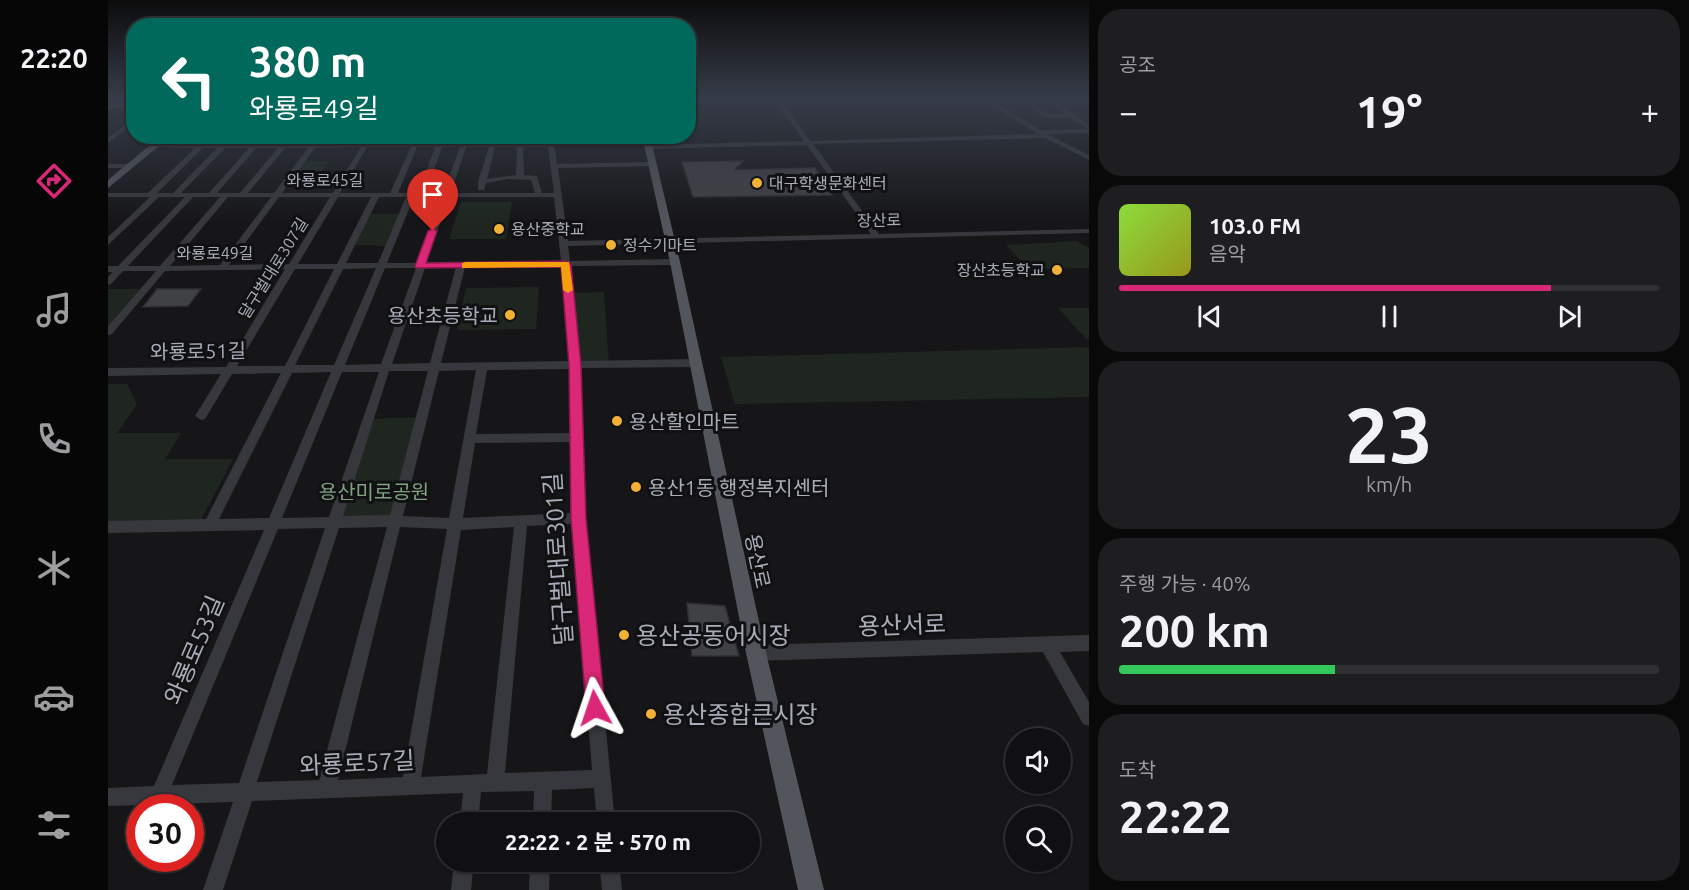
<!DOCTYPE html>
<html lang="ko">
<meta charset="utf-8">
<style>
body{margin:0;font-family:Ubuntu,"Noto Sans KR",sans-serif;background:#1e1e20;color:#f1f3f6;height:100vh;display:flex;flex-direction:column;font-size:22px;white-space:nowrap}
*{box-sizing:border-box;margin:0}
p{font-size:20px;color:#9c9d9f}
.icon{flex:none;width:33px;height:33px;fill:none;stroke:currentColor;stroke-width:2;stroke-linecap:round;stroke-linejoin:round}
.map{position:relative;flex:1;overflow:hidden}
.sheet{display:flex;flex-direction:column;gap:9px;padding:9px;background:#09090a;width:600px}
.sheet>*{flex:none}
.hud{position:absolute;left:18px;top:18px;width:570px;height:126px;border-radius:24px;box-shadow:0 2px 4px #0004,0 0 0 2px #303032;background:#00695c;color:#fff;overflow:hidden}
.controls{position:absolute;left:897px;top:728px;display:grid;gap:12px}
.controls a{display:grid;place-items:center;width:66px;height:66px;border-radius:50%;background:#101012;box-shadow:0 2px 4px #0004,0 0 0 2px #303032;font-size:30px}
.speed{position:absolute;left:18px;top:794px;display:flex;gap:12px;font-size:30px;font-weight:700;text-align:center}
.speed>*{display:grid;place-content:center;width:78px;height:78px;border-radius:50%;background:#101012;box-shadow:0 2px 4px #0004,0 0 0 2px #303032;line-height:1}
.speed .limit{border:9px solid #d22;background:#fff;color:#111}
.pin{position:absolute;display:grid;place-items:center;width:51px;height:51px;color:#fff;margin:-62px -26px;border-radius:50% 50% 50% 0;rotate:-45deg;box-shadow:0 0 6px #0007}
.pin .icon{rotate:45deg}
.me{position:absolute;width:66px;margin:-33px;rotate:355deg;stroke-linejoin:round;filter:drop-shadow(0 0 4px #0008)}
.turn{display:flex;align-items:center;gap:21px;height:126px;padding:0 24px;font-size:27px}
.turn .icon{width:78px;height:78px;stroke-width:2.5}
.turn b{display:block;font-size:42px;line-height:51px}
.big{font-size:45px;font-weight:600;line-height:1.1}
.sheet .tile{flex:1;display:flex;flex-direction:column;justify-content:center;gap:9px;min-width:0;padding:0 21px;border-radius:24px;background:#1e1e20}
.sheet .dial{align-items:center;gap:0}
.dial b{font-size:78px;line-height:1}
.song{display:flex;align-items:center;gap:18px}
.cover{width:72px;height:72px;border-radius:9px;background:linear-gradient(135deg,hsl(90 70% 55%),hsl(60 70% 35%))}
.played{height:6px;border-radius:3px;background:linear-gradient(90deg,#db2777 80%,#303032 80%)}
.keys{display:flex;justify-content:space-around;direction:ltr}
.heat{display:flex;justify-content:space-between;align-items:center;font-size:33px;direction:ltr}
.charge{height:9px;border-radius:4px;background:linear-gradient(90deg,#34c759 40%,#303032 0)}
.trip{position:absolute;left:328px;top:812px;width:324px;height:60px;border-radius:30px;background:#101012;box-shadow:0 2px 4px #0004,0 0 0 2px #303032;font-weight:600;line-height:60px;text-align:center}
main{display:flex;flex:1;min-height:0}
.tab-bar{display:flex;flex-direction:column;width:108px;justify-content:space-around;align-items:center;background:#060607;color:#9c9d9f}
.tab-bar .icon{width:42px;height:42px}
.tab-bar .current{color:#db2777}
.tab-bar b{font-size:27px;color:#f1f3f6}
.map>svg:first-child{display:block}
.green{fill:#1e261f}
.building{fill:#404145;stroke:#303034;stroke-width:1.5}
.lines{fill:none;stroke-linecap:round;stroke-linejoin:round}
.minor{fill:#37383d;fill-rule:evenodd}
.major{fill:#53555c;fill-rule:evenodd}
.route{fill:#db2777;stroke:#8e194d;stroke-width:1.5}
.slow{fill:#f59e0b}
.poi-dot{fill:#f2b134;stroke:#111113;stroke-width:2}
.labels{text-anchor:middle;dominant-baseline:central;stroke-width:6;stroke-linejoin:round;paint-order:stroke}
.far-street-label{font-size:16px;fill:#a8adb8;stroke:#111113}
.far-poi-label{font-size:16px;fill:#a8adb8;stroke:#111113;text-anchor:start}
.poi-label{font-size:20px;fill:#a8adb8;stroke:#111113;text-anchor:start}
.street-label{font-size:20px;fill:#a8adb8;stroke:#111113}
.park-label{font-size:20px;fill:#7fa381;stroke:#111113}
.near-street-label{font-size:24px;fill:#a8adb8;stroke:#111113}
.near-poi-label{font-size:24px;fill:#a8adb8;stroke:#111113;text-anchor:start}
</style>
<main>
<nav class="tab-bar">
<b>22:20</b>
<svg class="icon current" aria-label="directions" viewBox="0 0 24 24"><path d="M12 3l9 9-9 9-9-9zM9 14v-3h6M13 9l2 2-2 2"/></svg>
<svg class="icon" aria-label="music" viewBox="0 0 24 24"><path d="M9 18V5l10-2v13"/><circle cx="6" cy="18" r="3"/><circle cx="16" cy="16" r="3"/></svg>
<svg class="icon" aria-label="phone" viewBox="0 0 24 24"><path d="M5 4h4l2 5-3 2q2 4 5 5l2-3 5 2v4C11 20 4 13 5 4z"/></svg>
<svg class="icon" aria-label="climate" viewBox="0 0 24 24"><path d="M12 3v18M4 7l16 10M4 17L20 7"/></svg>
<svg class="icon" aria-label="car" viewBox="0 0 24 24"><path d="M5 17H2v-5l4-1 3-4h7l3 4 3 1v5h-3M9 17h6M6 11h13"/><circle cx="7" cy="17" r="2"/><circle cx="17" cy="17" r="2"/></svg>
<svg class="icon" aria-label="filters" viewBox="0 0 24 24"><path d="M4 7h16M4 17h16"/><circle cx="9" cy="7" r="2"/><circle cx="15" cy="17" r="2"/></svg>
</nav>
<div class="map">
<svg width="981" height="890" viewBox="0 0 981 890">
<rect width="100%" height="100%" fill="#161618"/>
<path class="green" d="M196,161H221L204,186H177Z
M353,202H404L398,239H341Z
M259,214H295L282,246L243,245Z
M969,241L981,248V268L921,269L898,245Z
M431,287L428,329L349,330L358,288Z
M0,289H32L0,326Z
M496,292L501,365L468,364L463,293Z
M950,308H981V339H978Z
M981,347V397L627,404L613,357Z
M0,384H19L29,404L9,433H73L57,459H125L91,524H0Z
M313,417L288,518H228L261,419Z"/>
<path class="building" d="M635,161L626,170L707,168L724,195L585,197L574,162Z
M49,289H93L80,306L35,307Z
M579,603L617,606L631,656H584Z"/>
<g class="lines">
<path class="minor" d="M666,99H672L702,141L930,134L874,99H881L933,130L981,129V133L939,134L981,155V160L937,138L705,144L771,234L981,229V233L460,246L462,261L567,259L571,262L567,265L462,266L472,361L588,359L593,363L588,367L472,368L477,518L507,822H489L486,788L444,790L443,822H425L426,791L373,792L370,822H352L355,793L144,801L115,890H95L125,802L0,806V788L46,786L156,530L0,533V521L98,519L173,373L124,374L97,419L93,420L87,416L113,374L0,376V368L118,367L177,269L57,271L4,334L0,335V326L48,271H15L3,284L0,285V277L5,272H0V266H10L77,197H51L0,245V237L42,197H0V193H40L87,148L45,147L44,146L47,144L255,143L259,136H266L262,143H304L308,136H314L311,143H329L332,136H338L336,143H353L356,136H362L360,143H382L384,136H390L388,143H408L405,136H411L414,143H440L439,136H445L449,164L544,162L547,164L544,166L450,168L460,241L763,234L699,145L540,149L537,147L540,145L696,141ZM253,147L225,193H174L207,148ZM259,147H303L282,193H232ZM309,147H327L310,193H290ZM334,147H352L335,193H318ZM358,147H381L370,182V190H376L378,183L400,179L423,180L427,193H343ZM387,147H409L408,175L379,179ZM415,147H440L446,193H434L429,176L416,175ZM95,148H109L65,193H49ZM117,148H141L101,193H73ZM148,148H170L132,193H109ZM177,148H200L166,193H140ZM85,197H112L52,266H20ZM120,197H163L112,265L62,266ZM171,197H222L181,264L121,265ZM230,197H263L229,264H190ZM271,197H298L270,263H238ZM306,197H334L310,263H279ZM341,197H446L453,261L319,262ZM454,266L461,361L333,363L357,267ZM348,267L322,363L284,364L317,268ZM268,268L226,365H187L235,269ZM277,268H308L273,364L237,365ZM187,269H226L177,366H129ZM462,369V433L368,434L379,370ZM368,370L341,518L295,516L331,371ZM281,371H320L282,515L235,516ZM223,372L161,518L111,519L184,373ZM234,372H271L221,517L174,518ZM463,442V513L355,518L367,443ZM464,524L484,770L397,773L419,526ZM279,527L211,780L149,782L231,528ZM292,527L339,529L295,777L230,780ZM406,527L379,774L313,777L353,530ZM217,528L131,783L64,785L170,529Z
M911,99H917L939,114H958L936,99H943L981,124V129L963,118L936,117Z
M962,99L981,101V105L963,100Z
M19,124L24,125L0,143V138Z
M0,164H22L25,166L22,168H0Z
M981,635V651L952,652L981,702V726L975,724L935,652L648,661L642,659L640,653L642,647L648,645Z
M346,861H366L363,890H343Z
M422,861H442L441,890H421Z
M491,861H511L514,890H494Z"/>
<path class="major" d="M26,101V105L0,109V105Z
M53,136H63L0,188V180Z
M534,136H542L572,262L658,653L716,890H690L638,653L562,262Z"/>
</g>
<linearGradient id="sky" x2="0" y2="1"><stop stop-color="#0c0c0d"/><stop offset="0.44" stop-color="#363c48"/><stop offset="1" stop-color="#363c48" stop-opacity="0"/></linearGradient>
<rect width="981" height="223" fill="url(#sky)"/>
<path class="route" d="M325,228L329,231L318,263L458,261L463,264L473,365L478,518L497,708L494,715L487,717L480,715L478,708L463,518L461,365L453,267L308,268L307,266L320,231Z"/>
<path class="slow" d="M358,262H461L465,290L460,293L455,290L453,267L354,268V263Z"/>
<g class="poi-dot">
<circle cx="649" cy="183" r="6"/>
<circle cx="391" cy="229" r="6"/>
<circle cx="503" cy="245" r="6"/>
<circle cx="949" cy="270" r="6"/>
<circle cx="402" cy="315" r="6"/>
<circle cx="509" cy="421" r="6"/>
<circle cx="528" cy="487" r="6"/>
<circle cx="516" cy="635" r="6"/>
<circle cx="543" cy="714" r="6"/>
</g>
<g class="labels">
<g class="far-street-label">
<text x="217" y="180">와룡로45길</text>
<text transform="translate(771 220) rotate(-1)">장산로</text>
<text x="107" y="253">와룡로49길</text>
<text transform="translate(165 268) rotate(-58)">달구벌대로307길</text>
</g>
<g class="far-poi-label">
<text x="661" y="183">대구학생문화센터</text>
<text x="403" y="229">용산중학교</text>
<text x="515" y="245">정수기마트</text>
<text x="937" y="270" text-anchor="end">장산초등학교</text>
</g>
<g class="poi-label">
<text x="390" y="315" text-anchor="end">용산초등학교</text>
<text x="521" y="421">용산할인마트</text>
<text x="540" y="487">용산1동 행정복지센터</text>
</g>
<g class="street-label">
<text transform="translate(90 351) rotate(-1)">와룡로51길</text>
<text transform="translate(650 561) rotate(78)">용산로</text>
</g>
<g class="park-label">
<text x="266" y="491">용산미로공원</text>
</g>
<g class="near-street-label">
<text transform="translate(450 559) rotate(-94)">달구벌대로301길</text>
<text transform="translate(794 625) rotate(-2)">용산서로</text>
<text transform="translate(86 650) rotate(-67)">와룡로53길</text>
<text transform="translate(249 763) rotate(-3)">와룡로57길</text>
</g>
<g class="near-poi-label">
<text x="528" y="635">용산공동어시장</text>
<text x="555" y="714">용산종합큰시장</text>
</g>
</g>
</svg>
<div class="controls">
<a><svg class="icon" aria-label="sound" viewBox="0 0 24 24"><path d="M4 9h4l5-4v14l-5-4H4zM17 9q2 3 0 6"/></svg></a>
<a><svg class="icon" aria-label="search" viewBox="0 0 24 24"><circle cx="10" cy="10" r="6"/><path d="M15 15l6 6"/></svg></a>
</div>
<div class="speed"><div class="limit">30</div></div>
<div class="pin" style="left:325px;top:231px;background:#d93025"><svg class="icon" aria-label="arrive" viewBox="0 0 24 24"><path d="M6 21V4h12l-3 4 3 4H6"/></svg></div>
<svg class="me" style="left:487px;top:708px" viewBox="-20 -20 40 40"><path d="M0-17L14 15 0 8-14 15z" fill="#db2777" stroke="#fff" stroke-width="4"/></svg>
<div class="trip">22:22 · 2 분 · 570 m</div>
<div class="hud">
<div class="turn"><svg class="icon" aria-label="left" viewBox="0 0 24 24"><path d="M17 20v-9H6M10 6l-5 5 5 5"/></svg><div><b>380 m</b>와룡로49길</div></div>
</div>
</div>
<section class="sheet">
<div class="tile"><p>공조</p>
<div class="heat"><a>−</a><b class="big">19°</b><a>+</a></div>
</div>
<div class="tile">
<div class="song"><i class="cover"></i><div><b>103.0 FM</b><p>음악</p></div></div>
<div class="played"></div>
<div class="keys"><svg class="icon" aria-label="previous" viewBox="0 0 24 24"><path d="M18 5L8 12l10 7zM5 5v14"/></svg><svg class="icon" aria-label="pause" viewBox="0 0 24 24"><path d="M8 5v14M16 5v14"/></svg><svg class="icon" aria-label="next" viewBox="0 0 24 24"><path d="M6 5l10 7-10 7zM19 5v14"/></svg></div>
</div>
<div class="tile dial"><b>23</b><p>km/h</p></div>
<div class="tile"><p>주행 가능 · 40%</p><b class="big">200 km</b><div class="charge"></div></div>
<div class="tile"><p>도착</p><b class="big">22:22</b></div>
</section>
</main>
